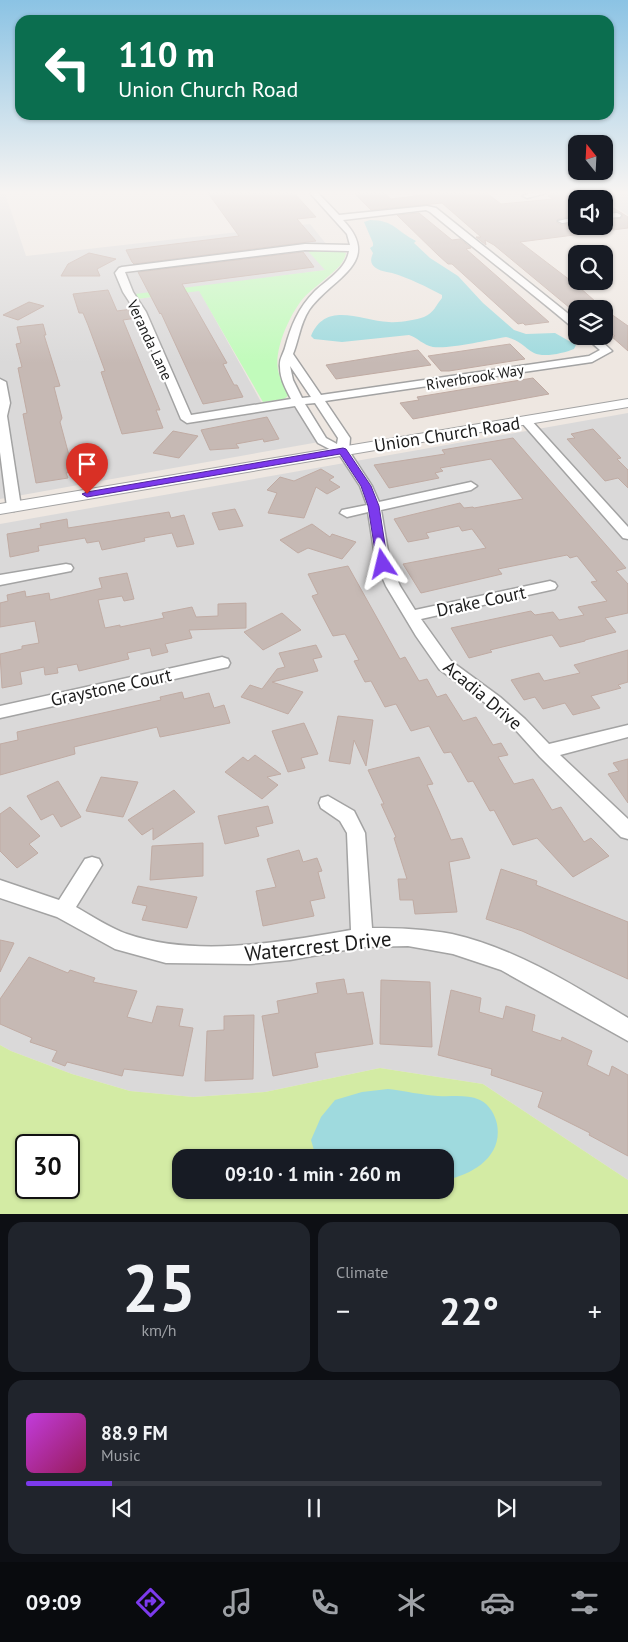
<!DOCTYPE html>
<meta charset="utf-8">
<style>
body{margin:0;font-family:"PT Sans",sans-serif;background:#20242c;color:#f1f3f6;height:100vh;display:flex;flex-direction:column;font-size:19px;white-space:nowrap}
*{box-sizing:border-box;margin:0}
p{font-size:16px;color:#9ea1a6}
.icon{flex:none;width:28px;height:28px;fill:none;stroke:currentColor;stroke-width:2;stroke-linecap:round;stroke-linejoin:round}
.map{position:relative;height:1214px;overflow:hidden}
.sheet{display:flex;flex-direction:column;gap:8px;padding:8px;background:#0d0f14;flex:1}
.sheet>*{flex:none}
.banner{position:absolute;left:15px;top:15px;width:599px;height:105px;border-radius:15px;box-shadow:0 1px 4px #0004;background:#0b6e4f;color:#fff;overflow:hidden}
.needle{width:32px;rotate:342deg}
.controls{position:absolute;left:568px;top:135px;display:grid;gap:10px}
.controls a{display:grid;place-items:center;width:45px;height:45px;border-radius:10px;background:#171b24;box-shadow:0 1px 4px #0004;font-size:25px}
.speed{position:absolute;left:15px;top:1134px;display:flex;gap:10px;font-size:25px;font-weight:700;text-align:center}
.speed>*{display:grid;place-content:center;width:65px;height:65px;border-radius:50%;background:#171b24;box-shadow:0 1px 4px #0004;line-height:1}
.speed .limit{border:2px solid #111;border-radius:8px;background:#fff;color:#111}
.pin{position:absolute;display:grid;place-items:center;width:42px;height:42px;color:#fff;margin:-51px -21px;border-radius:50% 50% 50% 0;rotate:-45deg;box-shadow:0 0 5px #0007}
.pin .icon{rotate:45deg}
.me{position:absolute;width:55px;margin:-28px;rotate:350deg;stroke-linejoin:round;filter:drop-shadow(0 0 4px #0008)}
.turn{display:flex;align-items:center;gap:18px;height:105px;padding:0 20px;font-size:22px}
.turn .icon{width:65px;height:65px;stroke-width:2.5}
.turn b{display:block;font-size:35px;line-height:42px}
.big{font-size:38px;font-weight:700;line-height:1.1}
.sheet .widget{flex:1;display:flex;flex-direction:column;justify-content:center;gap:8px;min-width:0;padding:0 18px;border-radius:15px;background:#20242c}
.sheet .dial{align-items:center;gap:0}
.dial b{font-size:65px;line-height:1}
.song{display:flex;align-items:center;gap:15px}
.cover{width:60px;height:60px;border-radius:8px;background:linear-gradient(135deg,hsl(290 70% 55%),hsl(330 70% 35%))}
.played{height:5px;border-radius:2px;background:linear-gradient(90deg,#7c3aed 15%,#363941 15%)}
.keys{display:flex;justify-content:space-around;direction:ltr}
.heat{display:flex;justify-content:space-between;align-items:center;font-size:28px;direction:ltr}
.sheet .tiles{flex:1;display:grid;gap:8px;grid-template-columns:1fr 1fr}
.widget:last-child{grid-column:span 2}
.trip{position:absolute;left:172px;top:1149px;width:282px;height:50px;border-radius:15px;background:#171b24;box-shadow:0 1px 4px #0004;font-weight:700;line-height:50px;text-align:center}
.tabs{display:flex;height:80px;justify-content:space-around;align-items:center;background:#090b0e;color:#9ea1a6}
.tabs .icon{width:35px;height:35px}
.tabs .on{color:#7c3aed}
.tabs b{font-size:22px;color:#f1f3f6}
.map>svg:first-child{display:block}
.residential{fill:#dad9d9}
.grass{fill:#d3eba4;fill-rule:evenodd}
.park{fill:#c1fbbb}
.water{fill:#9fdade}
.building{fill:#c6b9b4;stroke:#c0aba3}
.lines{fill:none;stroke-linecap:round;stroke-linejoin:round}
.minor-casing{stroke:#a3a3a3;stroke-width:3}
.tertiary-casing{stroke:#a3a3a3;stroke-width:2}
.minor{fill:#fff;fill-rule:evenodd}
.tertiary{fill:#fff;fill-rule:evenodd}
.route{fill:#7c3aed;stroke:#51269a}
.labels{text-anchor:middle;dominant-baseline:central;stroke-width:4.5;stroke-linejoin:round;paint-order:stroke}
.far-street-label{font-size:15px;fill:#1c1c1c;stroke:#fff}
.street-label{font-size:18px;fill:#1c1c1c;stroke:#fff}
.near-street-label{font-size:21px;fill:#1c1c1c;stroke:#fff}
</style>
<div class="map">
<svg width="628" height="1215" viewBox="0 0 628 1215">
<rect width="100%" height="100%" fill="#eee7e1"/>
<path class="residential" d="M0,193H5L26,256L310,224L327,245H303L326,270L136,295L138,299L199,290L265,409L289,407L297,409L319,442L0,499Z
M593,193H628V215L604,199Z
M628,413V1180L483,1084L380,1068L265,1092L193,1097L130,1091L72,1074L11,1051L0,1045V524Z"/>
<path class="grass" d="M0,1045L11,1051L72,1074L130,1091L193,1097L265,1092L380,1068L483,1084L628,1180V1214L0,1215ZM26,1145H69V1188H26ZM181,1158H446V1190H181Z"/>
<path class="park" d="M307,250L340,251L346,253C344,265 333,272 324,280C317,286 307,293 301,301C289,317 272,353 279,374C281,381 287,387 289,395L284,399L263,402L199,291L137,299L135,294L325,270Z"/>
<path class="water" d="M370,220C394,220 396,231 416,241L414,243L430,258L458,276L483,303L514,330L526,334L555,333L576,345L574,349C564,353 544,358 534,353C524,347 518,339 506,337C487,340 451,349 433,347C423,345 418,338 409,335L342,342L314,339L311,336C326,300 361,321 389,322C399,323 415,320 424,317C434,313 436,305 442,298V295C427,287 409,278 392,273C386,272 375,270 372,264C370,260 372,256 373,253L370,248L373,246V243L364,222Z
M388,1089C405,1091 422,1095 438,1096C453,1097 466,1094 480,1100C490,1105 495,1115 497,1124C503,1156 474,1174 446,1180V1158L316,1157L311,1140L321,1117L335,1100L362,1092Z"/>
<path class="building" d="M208,193H294L316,217L297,219L316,241L134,264L132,262L126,250L239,236Z
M354,193H384L391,199L432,194L430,193H465L467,195L482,193L488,194L501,204L553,199L548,196L554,195L551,193H576V215L558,219L557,223L562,225L576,223V226H604V220L622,218L623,214L618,211L604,212V202L628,217V228L520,242L579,287L604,309H580L576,305V313L494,245L485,240L486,245L476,237H481L442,203L371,210Z
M419,213L452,240L460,239L471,248L466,249L549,322L525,325L523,323L518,324L452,264H448L438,255L397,215Z
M303,252L314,267L182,284L227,363L223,364L234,385H237L243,397L203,404L161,313L160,314L138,272Z
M89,253L116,259L97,269L100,276H61L68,264Z
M108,290L117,311L132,309L137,318L123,320L160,410H156L163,428L122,434L101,372L105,371L88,325L83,313H79L73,294Z
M29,302L44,306L18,320L3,315Z
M604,309L628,326V351L611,336H615L604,327Z
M43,324L46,335H44L60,386L54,387L62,418L60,422L70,459H73L76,471L66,473L68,478L36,483L23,414L27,413L18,368L22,367L16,344L21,343L17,327Z
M510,344L525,359L449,371H441L428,356Z
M418,350L431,365L336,379L326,365Z
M533,378L549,394L413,419L400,403L419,400L417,397Z
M267,417L279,439L264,442L263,439L236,444L239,448L210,450L201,430Z
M593,429L621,458L617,459L628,470V488L618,478L605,481L567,439L575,438L571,434Z
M173,431L198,436L179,458L153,453Z
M513,438L626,568L616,571L628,584V613L605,618L616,632L585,640V641L560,647L552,635L490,650L492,652L469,658L451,628L531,611L535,615L553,612L559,620L584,615L578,607L607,601L591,582L597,581L577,556L570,558L567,555L498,569L502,574L421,593L403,564L486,548L472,529L462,531L459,526L426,533L429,538L408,542L394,519L460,503L464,508L473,507L474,508L523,499L491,459L440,468L443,471L435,473L439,478L389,488L374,465L445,454L442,450Z
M321,469L334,477L329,480L340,487L327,494L316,487L304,518L268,513L277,493L267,490L280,477L294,481Z
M235,509L243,526L219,530L212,513Z
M169,512L171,518L184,515L194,544L177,547L172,533L144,538L145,541L102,550L99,541L87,543L85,538L38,546L39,551L10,557L7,534L41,528L40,524L67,519L68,528Z
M312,524L330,537L332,534L356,542L342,559L308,548L298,553L280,540Z
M348,566L400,659L405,657L419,681L427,679L437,697L446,694L463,721L476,717L493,745L501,743L508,755L498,757L514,784L533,779L552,810L561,807L584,842L591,838L609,856L573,877L537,838L513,845L494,810L490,811L473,781L468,782L451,752L444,753L429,726L411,731L396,704L385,707L371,681L365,682L354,661L359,660L345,634L333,636L312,596L318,594L308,574Z
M127,573L134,599L124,601L122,596L98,600L105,628L120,625V627L164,618L162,613L192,607L196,617L218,616V604L246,603V628L189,630L192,638L165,644L168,652L152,656L150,648L127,653L129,659L79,671L77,664L57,668L58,673L45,675L44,667L20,672L22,684L2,688L0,654L22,649V646L39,643L35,621L0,627V603L8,601L7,595L25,591L26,597L49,593L50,600L102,588L99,578Z
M282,613L301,630L263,650L244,632Z
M316,645L322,657L313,659L318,671L272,682L303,692L288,714L241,697L250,685L262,689L277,669L285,667L279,653Z
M628,650V682L618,685L621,688L591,696L600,708L573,715L565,703L543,709L535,697L524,700L511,680L539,673L544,681L580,673L574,665Z
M182,692L184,699L209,693L214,708L224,705L230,723L160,737L157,727L74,747L75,754L0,775V744L18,740L17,732L161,700L160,697Z
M338,716L373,720L366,766L354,740L350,764L329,761Z
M304,723L318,754L301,758L305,768L288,772L272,731Z
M255,755L281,774L267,777L278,785L262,799L225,772L243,757L248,761Z
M419,757L433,784L427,785L439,811L451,840L462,838L470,858L449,862L457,912L415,914L413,900H400L398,879H407L394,838L396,837L381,804H384L368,770Z
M628,759V803L608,774L619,771L613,763Z
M101,777L138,782L123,817L86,811Z
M58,781L81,817L61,827L53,814L41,820L27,796Z
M174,790L195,812L153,840V828L142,835L128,820Z
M268,806L273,823L256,827L259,836L225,844L218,816Z
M10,807L40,836L29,844L38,853L17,868L0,851V814Z
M203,843V876L150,880L152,846Z
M299,850L303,862L317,858L322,871L318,872L325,898L310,901L314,916L263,926L256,891L276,887L267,859Z
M501,869L537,881L536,885L628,922V979L522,931L486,919Z
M138,886L197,897L187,928L142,920L147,906L132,903Z
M0,940L14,943L0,972Z
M29,957L68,973L70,970L95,978L93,982L137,991L127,1017L152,1023L157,1006L183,1009L179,1026L193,1028L183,1076L124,1069L122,1076L67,1062L65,1066L52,1061L57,1051L30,1042L32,1038L0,1024V999Z
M344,979L347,994L363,992L373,1044L315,1053L318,1067L273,1076L262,1016L279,1013L277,1001L318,993L316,983Z
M381,980L430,982L432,1047L380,1044Z
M451,990L481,998L479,1012L503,1019L506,1006L535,1015L532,1031L561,1041L562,1037L592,1051L587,1065L609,1076L612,1066L628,1075V1156L589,1135L590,1133L538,1107L543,1092L491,1075L492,1069L438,1055Z
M254,1015L253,1079L205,1081L207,1031L224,1030V1016Z"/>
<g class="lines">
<g class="minor-casing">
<path id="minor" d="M310,193H318L339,215L427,206L436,208L576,320V328L572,327C526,288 477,251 430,212L426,210L343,220C384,263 331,278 309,310C300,324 299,339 293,354L321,395L589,356L600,350L584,336H596L612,351L592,362L325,401L350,438L349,451L372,486L379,502L471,482L477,486L471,490L381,510L390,563L400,586L415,610L550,581L555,583L557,586L555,589L421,619L451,661L500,697L525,719L549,744L628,725V737L560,755L628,819V839L621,837L540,757L513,727L488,705L439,669L416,636L386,586L376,563L368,512L347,517L340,513L342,510L367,505L360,486L339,454L318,443L295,406L187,423L181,419L136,312L123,292L115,273L119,268L122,267L305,244L350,245L347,234ZM305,250L349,251C346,269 328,279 315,291C298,308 291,326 285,348C283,355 279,359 280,367C280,379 286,389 291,399L191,415L146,312L133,292L125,272ZM290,366L311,397L302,398L293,380ZM315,403L338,438L337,444L326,438L305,404Z
M530,193H546L527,198L523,196Z
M617,213L621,215L620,217L604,218V214Z
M576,217V221L562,223L558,221Z
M0,379L6,382L10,403L7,416L21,507L14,511L7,507L0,452Z
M526,417L530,419L628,527V539L623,538L522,423L520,421Z
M66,564L71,565L73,568L71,571L0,585V575Z
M222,657L228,659L230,663L228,667L0,718V706Z
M328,796L354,811L365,833L372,928C399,928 425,929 452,934C515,948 573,985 628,1018V1041L501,970L453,954L408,946L362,947L290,960L250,964L166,963L115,949L57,917L0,898V880L59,900L85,859L92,857L99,859L102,865L76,907C92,916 110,928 127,934C197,958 281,942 351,930L347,833L340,821L321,808L319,803L321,798Z"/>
</g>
<g class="tertiary-casing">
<path id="tertiary" d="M628,399V407L0,514V504Z"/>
</g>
<use href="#minor" class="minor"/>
<use href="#tertiary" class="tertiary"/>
</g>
<linearGradient id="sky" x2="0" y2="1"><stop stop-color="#8bc3e4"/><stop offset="0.53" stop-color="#f7f4f2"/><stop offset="1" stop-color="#f7f4f2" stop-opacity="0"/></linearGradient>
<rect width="628" height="363" fill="url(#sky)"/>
<path class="route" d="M343,448L346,449L371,486L379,506L388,564L387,566H379L377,564L368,506L361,486L340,454L87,497L82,494L87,492Z"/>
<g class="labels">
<g class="far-street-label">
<text transform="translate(150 340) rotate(65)">Veranda Lane</text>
<text transform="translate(475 377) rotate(-9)">Riverbrook Way</text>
</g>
<g class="street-label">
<text transform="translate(447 434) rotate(-9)">Union Church Road</text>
<text transform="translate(481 601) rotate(-12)">Drake Court</text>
<text transform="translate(111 687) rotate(-12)">Graystone Court</text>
<text transform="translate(483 695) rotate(40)">Acadia Drive</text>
</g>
<g class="near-street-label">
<text transform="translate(318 946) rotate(-6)">Watercrest Drive</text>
</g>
</g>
</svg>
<div class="controls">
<a><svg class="needle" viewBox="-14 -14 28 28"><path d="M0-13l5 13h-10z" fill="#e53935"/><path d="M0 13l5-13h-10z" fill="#9ea1a6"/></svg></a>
<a><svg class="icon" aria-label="sound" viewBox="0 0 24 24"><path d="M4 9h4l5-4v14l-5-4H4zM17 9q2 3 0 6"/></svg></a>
<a><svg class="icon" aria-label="search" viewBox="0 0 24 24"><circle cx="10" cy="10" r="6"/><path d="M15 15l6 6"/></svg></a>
<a><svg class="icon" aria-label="layers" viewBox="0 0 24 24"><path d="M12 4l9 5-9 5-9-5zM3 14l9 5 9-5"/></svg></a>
</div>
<div class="speed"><div class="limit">30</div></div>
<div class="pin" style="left:87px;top:494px;background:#d93025"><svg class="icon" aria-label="arrive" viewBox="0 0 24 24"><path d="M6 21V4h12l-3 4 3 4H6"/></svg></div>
<svg class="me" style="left:383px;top:564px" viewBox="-20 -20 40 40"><path d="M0-17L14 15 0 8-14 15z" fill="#7c3aed" stroke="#fff" stroke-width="4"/></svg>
<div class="trip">09:10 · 1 min · 260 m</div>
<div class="banner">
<div class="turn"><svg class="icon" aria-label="left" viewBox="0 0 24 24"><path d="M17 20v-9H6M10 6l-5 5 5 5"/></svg><div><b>110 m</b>Union Church Road</div></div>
</div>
</div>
<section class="sheet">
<div class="tiles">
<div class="widget dial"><b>25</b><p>km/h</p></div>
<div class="widget"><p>Climate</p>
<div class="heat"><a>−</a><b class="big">22°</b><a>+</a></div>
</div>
<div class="widget">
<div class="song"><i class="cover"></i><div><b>88.9 FM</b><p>Music</p></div></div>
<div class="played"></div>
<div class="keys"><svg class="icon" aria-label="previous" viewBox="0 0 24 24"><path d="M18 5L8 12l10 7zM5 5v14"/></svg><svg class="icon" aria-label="pause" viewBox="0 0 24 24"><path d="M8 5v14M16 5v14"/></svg><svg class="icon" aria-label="next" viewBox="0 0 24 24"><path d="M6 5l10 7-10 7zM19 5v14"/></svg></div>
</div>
</div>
</section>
<nav class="tabs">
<b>09:09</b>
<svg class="icon on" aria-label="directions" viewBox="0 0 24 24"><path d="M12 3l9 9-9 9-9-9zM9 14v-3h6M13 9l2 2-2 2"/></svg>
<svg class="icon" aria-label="music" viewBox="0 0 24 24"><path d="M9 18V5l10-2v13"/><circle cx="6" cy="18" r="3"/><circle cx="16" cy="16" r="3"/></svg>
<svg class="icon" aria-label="phone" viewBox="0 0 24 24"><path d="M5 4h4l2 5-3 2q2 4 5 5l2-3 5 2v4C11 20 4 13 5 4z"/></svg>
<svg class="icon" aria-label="climate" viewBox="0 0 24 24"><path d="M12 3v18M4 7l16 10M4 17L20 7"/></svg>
<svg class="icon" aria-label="car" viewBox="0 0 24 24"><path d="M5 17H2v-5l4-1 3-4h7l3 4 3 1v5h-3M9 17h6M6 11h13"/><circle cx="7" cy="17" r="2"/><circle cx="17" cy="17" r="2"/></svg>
<svg class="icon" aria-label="filters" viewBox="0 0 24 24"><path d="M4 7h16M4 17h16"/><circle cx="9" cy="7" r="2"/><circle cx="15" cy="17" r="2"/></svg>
</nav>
